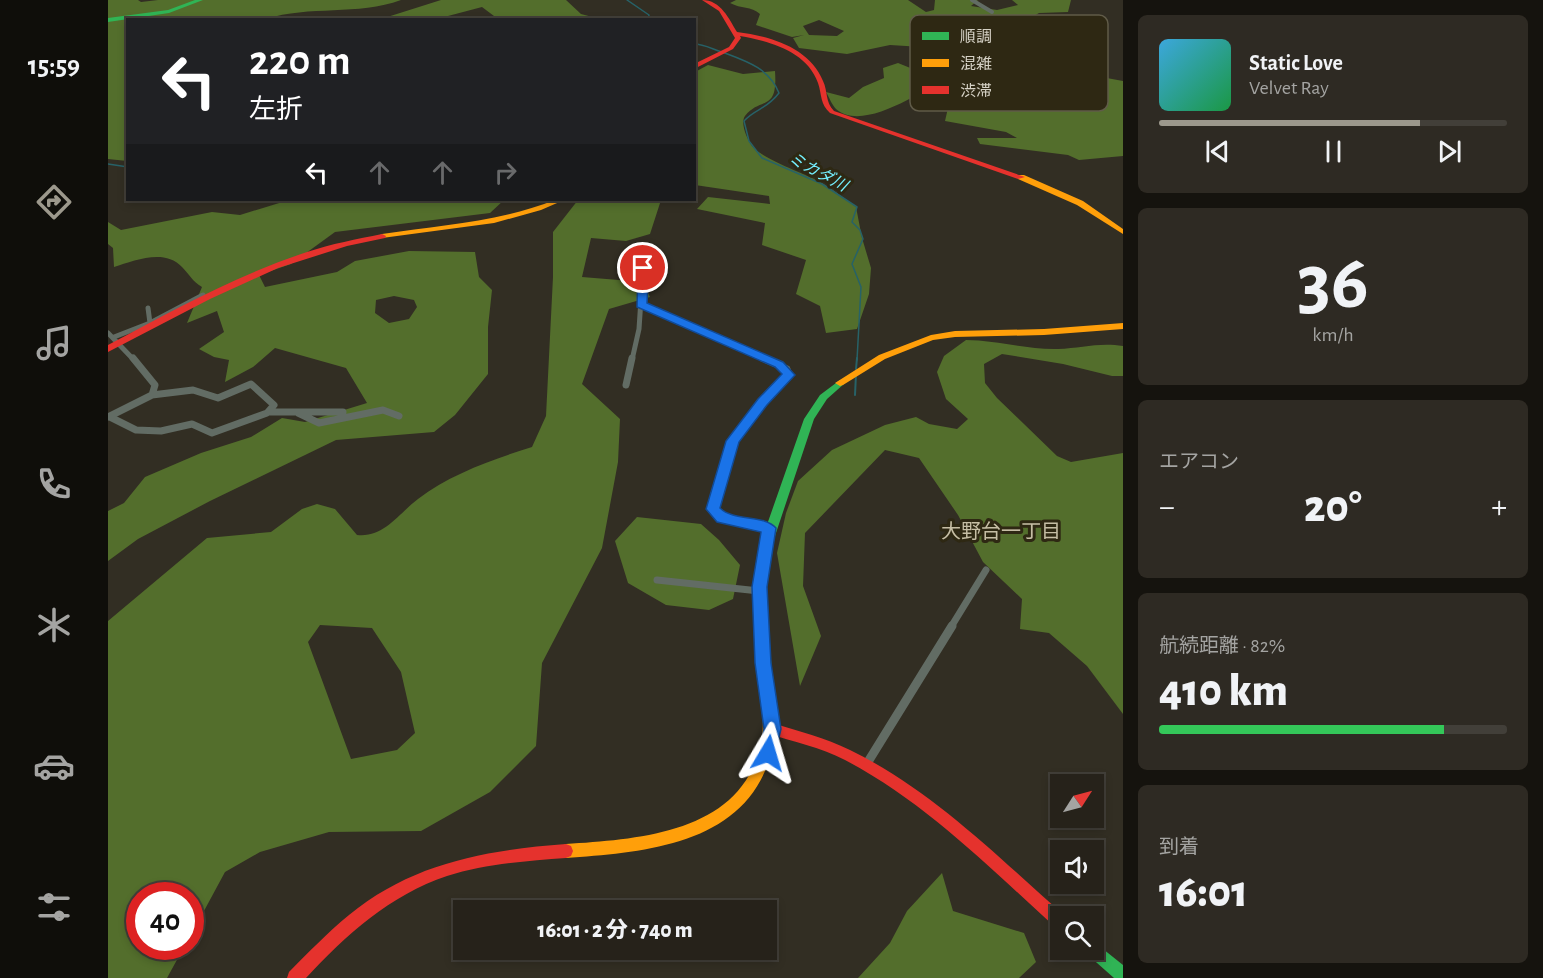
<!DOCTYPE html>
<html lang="ja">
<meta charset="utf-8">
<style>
body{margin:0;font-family:"Alegreya Sans","Noto Sans JP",sans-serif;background:#2e2a23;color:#f1f3f6;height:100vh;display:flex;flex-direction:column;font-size:22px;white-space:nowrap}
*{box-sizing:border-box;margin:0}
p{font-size:20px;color:#a4a4a2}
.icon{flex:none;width:33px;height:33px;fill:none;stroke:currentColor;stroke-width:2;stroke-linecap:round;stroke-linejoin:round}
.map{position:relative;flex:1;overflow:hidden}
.details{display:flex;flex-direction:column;gap:15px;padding:15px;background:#15130e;width:420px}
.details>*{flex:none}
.hud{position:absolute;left:18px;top:18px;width:570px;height:183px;border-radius:0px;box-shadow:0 3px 9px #0003,0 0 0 2px #423f39;background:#202124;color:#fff;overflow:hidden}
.needle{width:39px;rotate:54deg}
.tools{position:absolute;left:942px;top:774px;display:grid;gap:12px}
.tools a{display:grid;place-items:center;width:54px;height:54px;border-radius:0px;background:#26221a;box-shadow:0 3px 9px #0003,0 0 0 2px #423f39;font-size:30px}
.speed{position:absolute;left:18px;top:882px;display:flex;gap:12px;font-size:30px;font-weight:700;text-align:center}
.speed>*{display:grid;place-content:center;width:78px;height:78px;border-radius:50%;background:#26221a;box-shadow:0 3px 9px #0003,0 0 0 2px #423f39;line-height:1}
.speed .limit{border:9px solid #d22;background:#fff;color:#111}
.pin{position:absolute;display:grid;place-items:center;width:51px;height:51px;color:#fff;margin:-26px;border:3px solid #fff;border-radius:50%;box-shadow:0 2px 6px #0007}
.me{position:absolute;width:66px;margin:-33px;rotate:7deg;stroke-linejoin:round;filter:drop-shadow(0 0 4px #0008)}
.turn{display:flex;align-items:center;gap:21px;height:126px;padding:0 24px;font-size:27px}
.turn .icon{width:78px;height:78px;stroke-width:2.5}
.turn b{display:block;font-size:42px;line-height:51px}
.lanes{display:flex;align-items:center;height:57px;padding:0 24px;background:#0003;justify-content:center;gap:30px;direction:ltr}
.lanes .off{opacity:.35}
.big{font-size:45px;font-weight:800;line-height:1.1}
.details .widget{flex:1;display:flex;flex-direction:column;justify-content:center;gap:9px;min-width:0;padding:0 21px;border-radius:9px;background:#2e2a23}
.details .dial{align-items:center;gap:0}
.dial b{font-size:78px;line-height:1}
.song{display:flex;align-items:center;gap:18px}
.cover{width:72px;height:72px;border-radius:9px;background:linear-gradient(135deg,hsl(200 70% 55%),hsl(140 70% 35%))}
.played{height:6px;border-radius:3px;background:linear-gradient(90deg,#9c988c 75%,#423f39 75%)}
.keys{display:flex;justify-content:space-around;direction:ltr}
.heat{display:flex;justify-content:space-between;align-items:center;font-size:33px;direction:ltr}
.charge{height:9px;border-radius:4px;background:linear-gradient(90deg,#34c759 82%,#423f39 0)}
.trip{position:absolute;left:345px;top:900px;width:324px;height:60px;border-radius:0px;background:#26221a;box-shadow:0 3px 9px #0003,0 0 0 2px #423f39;font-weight:800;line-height:60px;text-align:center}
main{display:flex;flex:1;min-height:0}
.dock{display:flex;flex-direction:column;width:108px;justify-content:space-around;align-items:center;background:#0f0e0a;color:#a4a4a2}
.dock .icon{width:42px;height:42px}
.dock .current{color:#9c988c}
.dock b{font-size:27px;color:#f1f3f6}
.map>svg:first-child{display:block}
.forest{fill:#536e2c;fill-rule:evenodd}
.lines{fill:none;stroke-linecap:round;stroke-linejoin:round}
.stream-far1{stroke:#276268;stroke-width:1.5}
.stream{stroke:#276268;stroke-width:2}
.street-far3{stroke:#626c64;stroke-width:4}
.street-far2{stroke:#626c64;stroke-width:5}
.street-far1{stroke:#626c64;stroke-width:7}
.street{stroke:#626c64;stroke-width:9}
.fast{fill:#30b455;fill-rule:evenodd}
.slow{fill:#ff9f0a;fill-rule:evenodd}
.jam{fill:#e5322d;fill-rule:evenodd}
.route{fill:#1a73e8;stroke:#114b97;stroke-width:1.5}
.labels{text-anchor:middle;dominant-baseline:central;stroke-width:6;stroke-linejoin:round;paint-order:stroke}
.far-water-label{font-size:16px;font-style:italic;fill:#74f0ff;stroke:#2e2813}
.neighbourhood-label{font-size:20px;fill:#c6bea5;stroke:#2e2813}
.key{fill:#2e2813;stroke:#605b48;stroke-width:1.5}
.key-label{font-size:16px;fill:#d5d1c5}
</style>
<main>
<nav class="dock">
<b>15:59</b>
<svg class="icon current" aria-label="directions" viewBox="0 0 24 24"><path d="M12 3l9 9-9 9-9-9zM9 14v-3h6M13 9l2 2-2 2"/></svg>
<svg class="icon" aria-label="music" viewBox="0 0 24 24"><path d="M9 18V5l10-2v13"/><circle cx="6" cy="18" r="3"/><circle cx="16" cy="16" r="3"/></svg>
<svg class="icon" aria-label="phone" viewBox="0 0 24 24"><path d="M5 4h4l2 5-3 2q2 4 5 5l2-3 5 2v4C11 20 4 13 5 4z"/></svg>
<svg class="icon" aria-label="climate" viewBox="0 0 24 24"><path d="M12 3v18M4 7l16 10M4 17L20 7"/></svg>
<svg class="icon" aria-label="car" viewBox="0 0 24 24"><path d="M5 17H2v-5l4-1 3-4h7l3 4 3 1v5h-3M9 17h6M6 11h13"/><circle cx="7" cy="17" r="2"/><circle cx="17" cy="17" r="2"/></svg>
<svg class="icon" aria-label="filters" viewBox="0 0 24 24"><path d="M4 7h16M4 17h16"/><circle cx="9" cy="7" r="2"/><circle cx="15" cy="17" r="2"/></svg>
</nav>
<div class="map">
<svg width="1015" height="978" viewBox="0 0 1015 978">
<rect width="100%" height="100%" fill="#322e23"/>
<path class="forest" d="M0,0H30L33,2L50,0H293C250,16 201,5 158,19L20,20L19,161L0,159Z
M333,0H458L473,14L492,19H390L374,7L340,16L335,19H273Z
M628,0H800L818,12L826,10L827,0H870L863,6L889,10L910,5L904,0H963L960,12L931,13L903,29L919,43L949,56L950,69L1015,81V156L971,160L960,155L872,144L869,138H909L898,132L837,121L840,108L806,100L813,97L883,109L898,97L880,87L841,76C816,90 755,133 728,109C724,105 721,97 718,92L741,98L755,87L776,78L775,68L790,63L827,78L837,74L835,61L814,47L782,45L739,54L691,48L685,38L696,35L684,37L648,25L652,14C643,6 633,9 622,3ZM711,20L736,31L729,36L701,35L695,26Z
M600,65L635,74L667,71C670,113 653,96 637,116C632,123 639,139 644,146C654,159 698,174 714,183C726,190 737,199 748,207L754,238L763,268L761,294L749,329L718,333L712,306L688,294L698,260L654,245L657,223L589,209L600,197L662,204L661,196L587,185V72Z
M181,200H396L382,213L227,232L183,264L151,275L157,287L229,272L247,261L301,251L367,252L371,277L384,290L380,327V374L347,415L326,432L228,440L102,501L30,539L0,561V511L16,503L37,477L93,453L143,437L174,418L197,422L259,403L238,368L167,348L145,367L117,382L121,360L106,357L91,349L116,332L109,311L79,323L94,287C84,281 82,275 74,267C56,248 26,261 6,267L5,248L0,244V222L13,230L104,212L132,215ZM286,296L306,300L309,307L301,319L281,323L267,313L268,300Z
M470,200H553L542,234L518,241L483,238L474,277L535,282L542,297L501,309L474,384L512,419L510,462L494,548L434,663L428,746L382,792L313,831L221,832L152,852L117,872L83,935L82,896H32V946L76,947L59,978H0V621L99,538L163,532L194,509L209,504L227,509L249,535C276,538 290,514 310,499C342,474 386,459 424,447L438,416L445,277V232ZM212,625L264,628L293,672L307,733L289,750L243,759L200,642Z
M858,340C888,340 920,350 950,349C973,348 992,342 1015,346V376H1004L955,364L894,354L876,364L877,383L889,398L949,456L963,462L1015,453V714L979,666L941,633L912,629L914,599L875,562L850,515L811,458L777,450L697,533L695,586L713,636L692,686L669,553L678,513L690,481L724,450L777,425L808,417L821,424L849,429L860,419L838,399L829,372L836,356Z
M529,517L593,524L611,540L632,565L625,599L601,610L558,605L520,583L507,541Z
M834,873L845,911L916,933L928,962L911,978H750L782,943L799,911Z"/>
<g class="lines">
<path class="stream-far1" d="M519,0L541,15L540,20
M586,44C596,44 604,49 614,52C638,61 661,68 671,93C658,110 648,108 636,121L641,141L654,158L714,184L749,207L744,222L752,230L755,239L744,264L753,287L749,360
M0,164L20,167
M60,200H63"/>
<path class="stream" d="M748,369L749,358
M747,395L748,374"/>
<path class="street-far3" d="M864,0L884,12"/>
<path class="street-far2" d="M533,305L658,360
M40,308L42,323
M0,333L26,360
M6,337L42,323L95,295
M524,360L531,329L535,269"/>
<path class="street-far1" d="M654,358L679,369L681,375L654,402L624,441L605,509L614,519L661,528
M518,385L524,358
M161,412H235
M190,413L211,423L275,410L291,416
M0,417L44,395L47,385L25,358
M2,417L28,430L53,431L84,424L104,433L159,413L166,405L143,384L110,398L85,390L44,395
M549,580L651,591
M843,627L878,570"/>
<path class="street" d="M758,765L844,626"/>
<path class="fast" d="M87,0H95L61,13L0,22V18L60,10Z
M732,380L737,383L719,399L706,419L666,539L657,600L666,690L664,694L660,695L656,694L654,690L645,600L654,539L696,419L712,395Z
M986,942L990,945L1015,965V978H1006L980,955L977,950H986Z"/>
<path class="slow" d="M910,175H916L975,201L1015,229V234L969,205L910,179Z
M447,200H456L433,210L386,223L274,238L270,236L274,234C333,225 391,222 447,200Z
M1015,323V329L936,335L847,337L825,340L777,359L735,385L732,386L727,383L771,355L823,335L847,331L936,329Z
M660,685L664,686L666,690C667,705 669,721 667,736C667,742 664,748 663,754C638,845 537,852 458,858L453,856L451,851L453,846L458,844C535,839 640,832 654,736C656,722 654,705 654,690L656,686Z"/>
<path class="jam" d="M594,0C613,0 621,19 629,32C662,36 702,48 715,81C720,91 717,102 726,111L917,177L910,179L722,113C712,104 714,95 710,83C699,51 661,41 632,36L633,38L625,49L586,69V64L621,47L627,38L611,11Z
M274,234L278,236L277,238L239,246L170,268L102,299L0,352V345C64,311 129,275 199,252C223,244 249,239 274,234Z
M664,723C691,731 717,738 742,750C824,790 890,857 957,916H952V929L947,927C881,867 817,802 737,760C712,747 685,742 659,733L657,729L659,725Z
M458,844L463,846L465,851L463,856L458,858C418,861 377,864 339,876C282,895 238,935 198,978H179L181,972C200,953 219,933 241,915C304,863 378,850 458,844Z"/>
</g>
<path class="route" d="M535,265L541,268L539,303L675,362L687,375L659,405L631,442L612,508C626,522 656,514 668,528L659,587L663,663L673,729L666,758L660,760L654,758L651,753L656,729L647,663L644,587L653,532L609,522L598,509L618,441L650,399L674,374L667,367L529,307L530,268Z"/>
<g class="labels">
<g class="far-water-label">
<text transform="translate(710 172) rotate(28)">ミカダ川</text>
</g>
<g class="neighbourhood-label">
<text x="893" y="532">大野台一丁目</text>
</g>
</g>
<rect x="802" y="15" width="198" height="96" rx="9" class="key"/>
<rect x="814" y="32" width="27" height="8" fill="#30b455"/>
<rect x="814" y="59" width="27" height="8" fill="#ff9f0a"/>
<rect x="814" y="86" width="27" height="8" fill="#e5322d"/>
<g class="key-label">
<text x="852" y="42">順調</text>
<text x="852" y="69">混雑</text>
<text x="852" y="96">渋滞</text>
</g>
</svg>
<div class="tools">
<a><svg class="needle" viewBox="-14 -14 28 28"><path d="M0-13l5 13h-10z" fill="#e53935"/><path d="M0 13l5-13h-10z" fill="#a4a4a2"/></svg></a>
<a><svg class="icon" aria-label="sound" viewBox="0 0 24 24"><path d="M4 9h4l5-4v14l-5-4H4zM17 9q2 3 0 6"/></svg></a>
<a><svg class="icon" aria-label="search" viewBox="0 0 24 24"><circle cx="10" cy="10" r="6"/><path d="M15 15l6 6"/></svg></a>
</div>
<div class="speed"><div class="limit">40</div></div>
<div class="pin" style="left:535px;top:268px;background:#d93025"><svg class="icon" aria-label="arrive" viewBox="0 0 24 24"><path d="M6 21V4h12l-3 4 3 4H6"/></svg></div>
<svg class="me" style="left:660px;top:753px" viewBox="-20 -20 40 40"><path d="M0-17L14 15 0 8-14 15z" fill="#1a73e8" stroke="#fff" stroke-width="4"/></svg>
<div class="trip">16:01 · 2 分 · 740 m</div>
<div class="hud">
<div class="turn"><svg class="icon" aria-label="left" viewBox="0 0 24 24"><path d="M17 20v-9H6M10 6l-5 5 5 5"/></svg><div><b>220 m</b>左折</div></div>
<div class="lanes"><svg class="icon" aria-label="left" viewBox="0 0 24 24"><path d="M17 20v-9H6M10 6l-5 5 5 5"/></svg><svg class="icon off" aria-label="ahead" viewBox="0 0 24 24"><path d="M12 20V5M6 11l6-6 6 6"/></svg><svg class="icon off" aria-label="ahead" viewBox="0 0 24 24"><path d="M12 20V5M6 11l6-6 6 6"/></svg><svg class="icon off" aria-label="right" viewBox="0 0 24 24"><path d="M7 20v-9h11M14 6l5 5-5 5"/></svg></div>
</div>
</div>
<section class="details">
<div class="widget">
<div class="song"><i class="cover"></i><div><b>Static Love</b><p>Velvet Ray</p></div></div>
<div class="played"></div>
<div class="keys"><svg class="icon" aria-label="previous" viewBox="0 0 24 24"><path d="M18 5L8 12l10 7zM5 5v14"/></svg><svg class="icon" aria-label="pause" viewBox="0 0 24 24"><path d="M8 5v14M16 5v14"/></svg><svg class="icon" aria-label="next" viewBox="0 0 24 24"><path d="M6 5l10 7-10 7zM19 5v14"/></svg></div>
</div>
<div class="widget dial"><b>36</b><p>km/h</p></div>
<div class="widget"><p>エアコン</p>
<div class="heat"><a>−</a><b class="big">20°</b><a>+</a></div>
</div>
<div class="widget"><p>航続距離 · 82%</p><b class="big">410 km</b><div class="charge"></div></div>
<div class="widget"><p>到着</p><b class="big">16:01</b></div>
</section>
</main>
